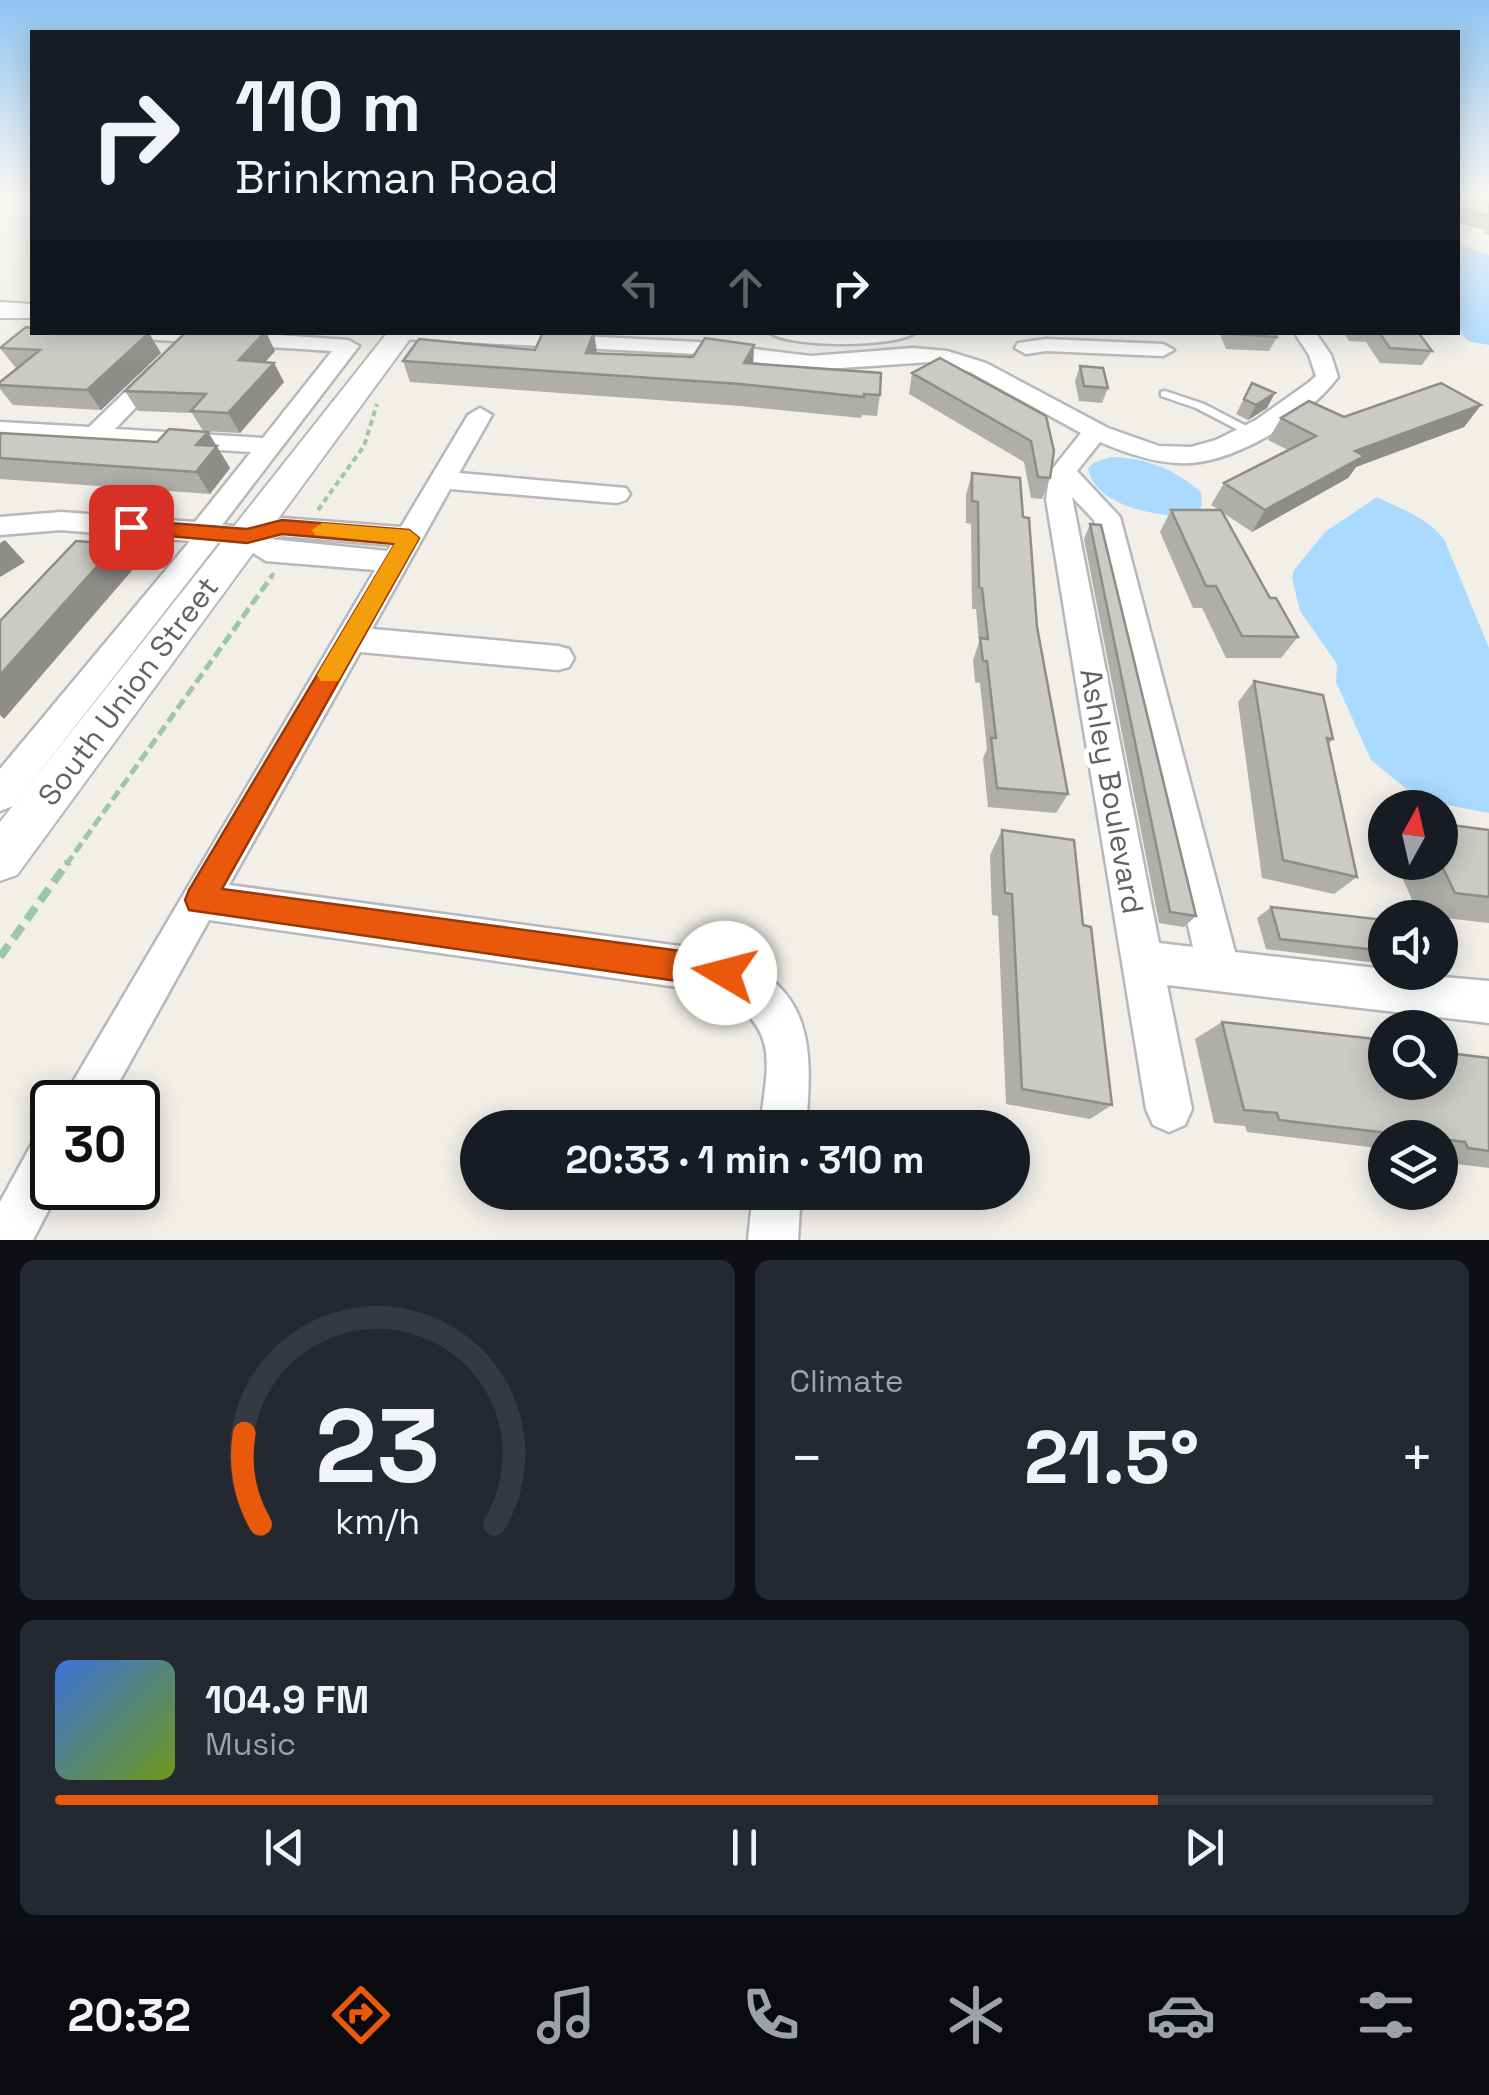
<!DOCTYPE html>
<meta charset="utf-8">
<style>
body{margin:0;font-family:"Space Grotesk",sans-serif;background:#242831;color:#f1f3f6;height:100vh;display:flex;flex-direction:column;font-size:38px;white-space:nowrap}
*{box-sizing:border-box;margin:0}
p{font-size:32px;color:#9ea1a6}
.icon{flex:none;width:55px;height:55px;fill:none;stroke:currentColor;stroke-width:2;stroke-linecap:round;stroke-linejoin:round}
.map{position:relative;height:1240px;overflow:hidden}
.drawer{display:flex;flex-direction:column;gap:20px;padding:20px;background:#0d0f14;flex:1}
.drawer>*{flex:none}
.top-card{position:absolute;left:30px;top:30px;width:1430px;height:305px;border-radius:0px;box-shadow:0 5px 25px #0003;background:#171b24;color:#f1f3f6;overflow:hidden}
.needle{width:65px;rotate:8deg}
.tools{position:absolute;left:1368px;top:790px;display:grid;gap:20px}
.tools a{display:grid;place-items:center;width:90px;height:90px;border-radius:50%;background:#171b24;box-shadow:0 5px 25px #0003;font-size:50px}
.speed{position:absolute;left:30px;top:1080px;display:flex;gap:20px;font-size:50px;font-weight:700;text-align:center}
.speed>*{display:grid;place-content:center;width:130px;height:130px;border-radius:50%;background:#171b24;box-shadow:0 5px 25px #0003;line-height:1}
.speed .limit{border:5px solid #111;border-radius:15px;background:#fff;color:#111}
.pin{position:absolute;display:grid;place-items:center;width:85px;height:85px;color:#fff;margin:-42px;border-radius:20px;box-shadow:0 5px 15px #0006}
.me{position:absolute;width:110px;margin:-55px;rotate:278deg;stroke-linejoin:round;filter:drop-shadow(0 0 8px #0008)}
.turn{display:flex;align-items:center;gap:35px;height:210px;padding:0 40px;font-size:45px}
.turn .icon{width:130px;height:130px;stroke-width:2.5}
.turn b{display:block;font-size:70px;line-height:85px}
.lanes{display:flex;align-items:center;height:95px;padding:0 40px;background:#0003;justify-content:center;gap:50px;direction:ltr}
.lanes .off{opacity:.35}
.big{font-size:75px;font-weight:700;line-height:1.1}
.drawer .card{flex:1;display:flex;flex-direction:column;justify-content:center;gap:15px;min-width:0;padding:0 35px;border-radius:15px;background:#242831}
.drawer .dial{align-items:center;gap:0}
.dial svg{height:260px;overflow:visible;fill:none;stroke:#363941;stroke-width:7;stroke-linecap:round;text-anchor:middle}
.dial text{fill:#f1f3f6;stroke:none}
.song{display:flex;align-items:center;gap:30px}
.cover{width:120px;height:120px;border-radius:15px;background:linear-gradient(135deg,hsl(220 70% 55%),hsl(80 70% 35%))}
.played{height:10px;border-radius:5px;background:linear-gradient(90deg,#ea580c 80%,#363941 80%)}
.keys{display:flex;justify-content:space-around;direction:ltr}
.heat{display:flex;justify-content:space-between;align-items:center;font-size:55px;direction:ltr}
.drawer .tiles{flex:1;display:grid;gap:20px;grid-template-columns:1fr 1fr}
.card:last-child{grid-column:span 2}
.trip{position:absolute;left:460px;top:1110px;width:570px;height:100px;border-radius:50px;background:#171b24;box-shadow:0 5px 25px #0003;font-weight:700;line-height:100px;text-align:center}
.tabs{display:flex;height:160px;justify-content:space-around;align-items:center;background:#090b0e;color:#9ea1a6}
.tabs .icon{width:70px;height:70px}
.tabs .active{color:#ea580c}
.tabs b{font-size:45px;color:#f1f3f6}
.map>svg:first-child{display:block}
.water{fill:#aadaff}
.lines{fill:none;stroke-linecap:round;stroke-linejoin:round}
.service-casing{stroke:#b5b8bc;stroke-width:5}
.minor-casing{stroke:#b5b8bc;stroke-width:5}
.tertiary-casing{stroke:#b5b8bc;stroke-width:4}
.path-far2{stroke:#9cc7a9;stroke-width:4;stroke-dasharray:6 4;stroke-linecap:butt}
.path-far1{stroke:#9cc7a9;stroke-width:5;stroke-dasharray:11 5;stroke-linecap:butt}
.path{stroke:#9cc7a9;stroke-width:8;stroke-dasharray:15 8;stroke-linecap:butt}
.service{fill:#fff;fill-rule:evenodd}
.minor{fill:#fff;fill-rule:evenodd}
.tertiary{fill:#fff;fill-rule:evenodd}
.wall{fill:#afaea9}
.shaded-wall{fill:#8f8d8a}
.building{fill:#cccac5;stroke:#8f8d8a;stroke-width:2.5}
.route{fill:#ea580c;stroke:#983908;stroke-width:2.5}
.slow{fill:#f59e0b}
.labels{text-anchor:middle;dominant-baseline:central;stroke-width:10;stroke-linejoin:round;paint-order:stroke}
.street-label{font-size:30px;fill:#5f6368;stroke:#fff}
</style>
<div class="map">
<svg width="1489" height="1240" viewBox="0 0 1489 1240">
<rect width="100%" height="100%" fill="#f1efe8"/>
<path class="water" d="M1458,244L1489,255V345L1468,341L1458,329Z
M1111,457C1147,458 1174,469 1201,492L1202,505L1196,515L1183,517C1150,514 1097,506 1088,469L1093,463Z
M1377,497C1402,510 1425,516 1444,539L1489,648V813L1420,800L1371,760L1336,682L1337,664L1300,611L1292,578L1294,570L1325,532Z"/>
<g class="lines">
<g class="service-casing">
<path id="service" d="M1165,391L1204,404L1254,430L1248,434L1244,433L1196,408L1161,396V392Z"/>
</g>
<g class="minor-casing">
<path id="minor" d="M117,332H235L348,340L359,346L222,525L247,527L282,518L401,527L468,415L480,408L492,415L459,473L626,488L630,494L626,500L617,503L450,489L372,629L558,646L569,649L574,658L569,667L558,670L360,652L229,885L725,952C813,989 813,1043 806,1128H760C767,1064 782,1030 719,993L209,920L108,1102H61L375,570L266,561L240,545L218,543L13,806L0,811V769L190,541L61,530L0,535V517L61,512L195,522L251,452L0,436V422L89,427L150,368L158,366L169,373L115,429L263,438L332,351L127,338ZM282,536L391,545L387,551L270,539Z
M504,332L698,342L811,356L913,348L947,351L986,363L1108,428L1159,446L1191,447L1216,440L1256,420L1308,383L1316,376L1309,355L1294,332H1315L1331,355L1338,377C1308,417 1241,459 1191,463C1160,465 1128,454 1100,442L1077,471L1120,517L1235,952L1385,969V972L1489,981V1023L1167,985L1192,1109L1185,1125L1169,1132L1153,1125L1146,1109L1046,499L1050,472L1081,433L970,372L930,362L811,370L698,354L402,339L392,333ZM1072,497L1094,520L1193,947L1159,943Z
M769,332H916C897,348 788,348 769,332Z
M1046,339L1163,344L1174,350L1163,356L1046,351L1026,354L1015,348L1018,343Z
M52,1132V1188H60L33,1240H0V1202L35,1138Z
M753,1192H801L798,1240H748Z"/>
</g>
<g class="tertiary-casing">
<path id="tertiary" d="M0,302L32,304V318H0Z
M388,332H415L17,875L0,881V822Z"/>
</g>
<path class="path-far2" d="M318,510L364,446L377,404
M270,578L274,573"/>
<path class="path-far1" d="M66,865L272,576"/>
<path class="path" d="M0,957L68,862"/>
<use href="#service" class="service"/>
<use href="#minor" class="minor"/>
<use href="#tertiary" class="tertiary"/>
</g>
<path class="wall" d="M1458,195L1489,199V235L1484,233L1486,230L1458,223Z
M1219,332H1275L1277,337L1269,351L1226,349Z
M1343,332H1418L1432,351L1422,365L1380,363L1366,342L1349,341Z
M754,345L753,363L880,395L877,416L862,415L861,418L740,406L410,382L403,361L535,350L693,357Z
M0,348L161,353L101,410L13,405L0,389V382L18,368L15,367Z
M275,351L265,362L274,363L284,382L240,433L203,431L192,413L138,411L125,391Z
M1080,366L1108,388L1102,403L1079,401L1075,381Z
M912,373L1046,416L1050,478L1042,499L1031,498L1024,462L909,394Z
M1252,383L1267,408L1248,420L1236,414Z
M1481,405L1464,427L1356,467L1348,478L1252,532L1222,512L1270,598L1298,637L1281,658H1226L1202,608H1193L1160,532L1171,510H1219L1211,505L1224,483L1288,450L1268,440L1281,418L1344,417Z
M208,432L230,468L210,494L0,479V433L157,442Z
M972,473L1023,517L1037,627L1068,794L1056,813L988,807L983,758L987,749L980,683L975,682L973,660L979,642L976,609H972L971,524L966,523V495Z
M1090,524L1196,916L1184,927L1159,923L1084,539Z
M1254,681L1333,739L1328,745L1357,877L1334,894L1262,878L1238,702Z
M1451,825L1489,830V923L1419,915L1395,862H1440L1444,830Z
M1002,830L1083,925L1112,1105L1090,1119L1006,1104L998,916L992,915L990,855Z
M1271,907L1385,920V964L1266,949L1257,918Z
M1222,1022L1385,1082L1489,1058V1168L1440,1162V1138H1385V1149L1247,1132L1245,1126L1214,1123L1195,1039Z"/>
<path class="shaded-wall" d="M266,332L275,351L250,380L239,360Z
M594,332L597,353H586Z
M149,333L161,353L101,410L87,390Z
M754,345L753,366L744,363Z
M274,363L284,382L240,433L228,413Z
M1275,393L1267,408L1248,420L1256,405Z
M1481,405L1464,427L1356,467L1348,478L1252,532L1265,510L1355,451Z
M208,432L230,468L210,494L196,472V445Z
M5,540L25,562L0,577V543Z
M117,544L135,567L4,719L0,715V675Z"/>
<path class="building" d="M1458,195H1469L1489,199V216L1458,208Z
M26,327L32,328V332L149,333L87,390L0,385V382L40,350L0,348Z
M186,332H265L239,360L274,363L228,413L191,411L206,394L125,391Z
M543,332H594L586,353L693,357L705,338L754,345L744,363L881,373L880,395L864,394V397L740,384L403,361L419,339L535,350Z
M1233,332H1275L1277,337L1234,334Z
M1379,332H1418L1432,351L1390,348Z
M940,358L1046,416L1054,451L1050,478L1038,477L1031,441L912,373Z
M1080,366L1103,368L1108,388L1084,386Z
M1252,383L1275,393L1256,405L1244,399Z
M1441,383L1481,405L1355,451L1364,456L1265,510L1224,483L1316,436L1281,418L1309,401L1344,417Z
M169,429L208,432L196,445L217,446L196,472L0,458V433L157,442Z
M972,473L1020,478L1023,517L1029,518L1037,627L1068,794L997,788L991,738H996L987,661H983L980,638L988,639L982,588L979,587L978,502L972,501Z
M1171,510H1221L1270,598H1276L1298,637L1242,636L1216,586H1206Z
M1090,524L1101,525L1196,916L1170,912Z
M76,541L117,544L0,675V621Z
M1254,681L1323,695L1333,739L1327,738L1357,877L1283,860Z
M1451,825L1489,830V897L1455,893L1440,862V830L1453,831Z
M1002,830L1074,840L1083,925L1091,927L1112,1105L1022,1089L1012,894L1005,893Z
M1271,907L1385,920V951L1280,939Z
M1440,933L1451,959L1440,957Z
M1222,1022L1385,1040V1082H1440V1052L1489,1058V1151L1468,1148L1465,1142L1440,1139V1138H1429L1279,1120L1277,1113L1244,1110Z"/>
<linearGradient id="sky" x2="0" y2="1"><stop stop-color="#8fc3f1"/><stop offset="0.53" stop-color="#f9f8f5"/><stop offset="1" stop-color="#f9f8f5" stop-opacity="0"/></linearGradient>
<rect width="1489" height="368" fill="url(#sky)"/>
<path class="route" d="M131,520L247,529L282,520L409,530L419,538L222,889L725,957L736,962L741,973L736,984L725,988L189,910L185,900L189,890L395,544L282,534L247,543L124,532L121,527L124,522Z"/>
<path class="slow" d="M322,523L409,530L419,538L338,681H321L317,675L395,543L315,535L312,530Z"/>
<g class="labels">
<g class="street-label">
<text transform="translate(128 691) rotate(-53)">South Union Street</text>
<text transform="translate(1112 791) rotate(80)">Ashley Boulevard</text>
</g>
</g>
</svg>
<div class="tools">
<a><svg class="needle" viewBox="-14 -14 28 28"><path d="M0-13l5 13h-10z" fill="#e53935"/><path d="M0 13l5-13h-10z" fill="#9ea1a6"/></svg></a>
<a><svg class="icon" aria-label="sound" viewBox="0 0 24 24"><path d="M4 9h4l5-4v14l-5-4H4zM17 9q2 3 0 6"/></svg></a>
<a><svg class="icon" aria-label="search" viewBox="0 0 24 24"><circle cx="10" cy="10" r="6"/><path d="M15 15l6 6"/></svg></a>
<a><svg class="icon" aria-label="layers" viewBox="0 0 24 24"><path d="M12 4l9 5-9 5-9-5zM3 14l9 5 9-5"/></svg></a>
</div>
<div class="speed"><div class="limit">30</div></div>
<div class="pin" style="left:131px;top:527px;background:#d93025"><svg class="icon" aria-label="arrive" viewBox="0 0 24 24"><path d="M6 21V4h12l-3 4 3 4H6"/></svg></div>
<svg class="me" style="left:725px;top:973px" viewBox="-20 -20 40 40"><circle r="19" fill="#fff"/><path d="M0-13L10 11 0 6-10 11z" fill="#ea580c"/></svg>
<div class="trip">20:33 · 1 min · 310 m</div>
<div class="top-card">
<div class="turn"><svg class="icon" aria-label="right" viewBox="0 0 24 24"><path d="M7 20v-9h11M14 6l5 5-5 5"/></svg><div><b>110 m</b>Brinkman Road</div></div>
<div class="lanes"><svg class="icon off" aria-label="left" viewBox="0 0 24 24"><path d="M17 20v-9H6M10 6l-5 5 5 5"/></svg><svg class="icon off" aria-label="ahead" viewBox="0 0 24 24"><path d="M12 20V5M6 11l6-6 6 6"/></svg><svg class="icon" aria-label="right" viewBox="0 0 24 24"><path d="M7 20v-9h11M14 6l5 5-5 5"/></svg></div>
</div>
</div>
<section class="drawer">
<div class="tiles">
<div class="card dial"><svg viewBox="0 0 100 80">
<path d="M14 69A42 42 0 1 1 86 69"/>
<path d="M14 69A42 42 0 0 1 9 41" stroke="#ea580c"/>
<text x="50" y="56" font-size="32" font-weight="700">23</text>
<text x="50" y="72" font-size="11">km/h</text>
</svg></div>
<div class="card"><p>Climate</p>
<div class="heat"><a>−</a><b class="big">21.5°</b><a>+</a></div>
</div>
<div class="card">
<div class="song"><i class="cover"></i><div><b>104.9 FM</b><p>Music</p></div></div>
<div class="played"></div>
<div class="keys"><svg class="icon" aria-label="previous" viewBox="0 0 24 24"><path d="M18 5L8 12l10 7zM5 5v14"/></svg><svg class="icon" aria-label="pause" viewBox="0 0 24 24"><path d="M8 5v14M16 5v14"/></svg><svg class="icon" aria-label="next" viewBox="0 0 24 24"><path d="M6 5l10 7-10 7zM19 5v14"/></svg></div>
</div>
</div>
</section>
<nav class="tabs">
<b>20:32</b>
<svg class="icon active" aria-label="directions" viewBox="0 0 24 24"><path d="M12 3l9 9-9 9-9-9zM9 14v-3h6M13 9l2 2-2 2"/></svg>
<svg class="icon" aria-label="music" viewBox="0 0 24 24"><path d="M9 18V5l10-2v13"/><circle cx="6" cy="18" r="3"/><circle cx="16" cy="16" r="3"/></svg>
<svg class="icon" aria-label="phone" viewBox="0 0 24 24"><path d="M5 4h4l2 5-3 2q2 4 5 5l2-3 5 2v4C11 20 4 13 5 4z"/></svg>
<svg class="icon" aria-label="climate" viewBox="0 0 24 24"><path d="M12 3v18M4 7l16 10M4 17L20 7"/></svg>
<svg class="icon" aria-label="car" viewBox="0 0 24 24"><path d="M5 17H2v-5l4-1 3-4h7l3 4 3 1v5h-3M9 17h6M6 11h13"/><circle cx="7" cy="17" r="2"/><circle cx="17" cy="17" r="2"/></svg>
<svg class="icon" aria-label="filters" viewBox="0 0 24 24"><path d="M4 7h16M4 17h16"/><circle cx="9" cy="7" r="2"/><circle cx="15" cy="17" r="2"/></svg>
</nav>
